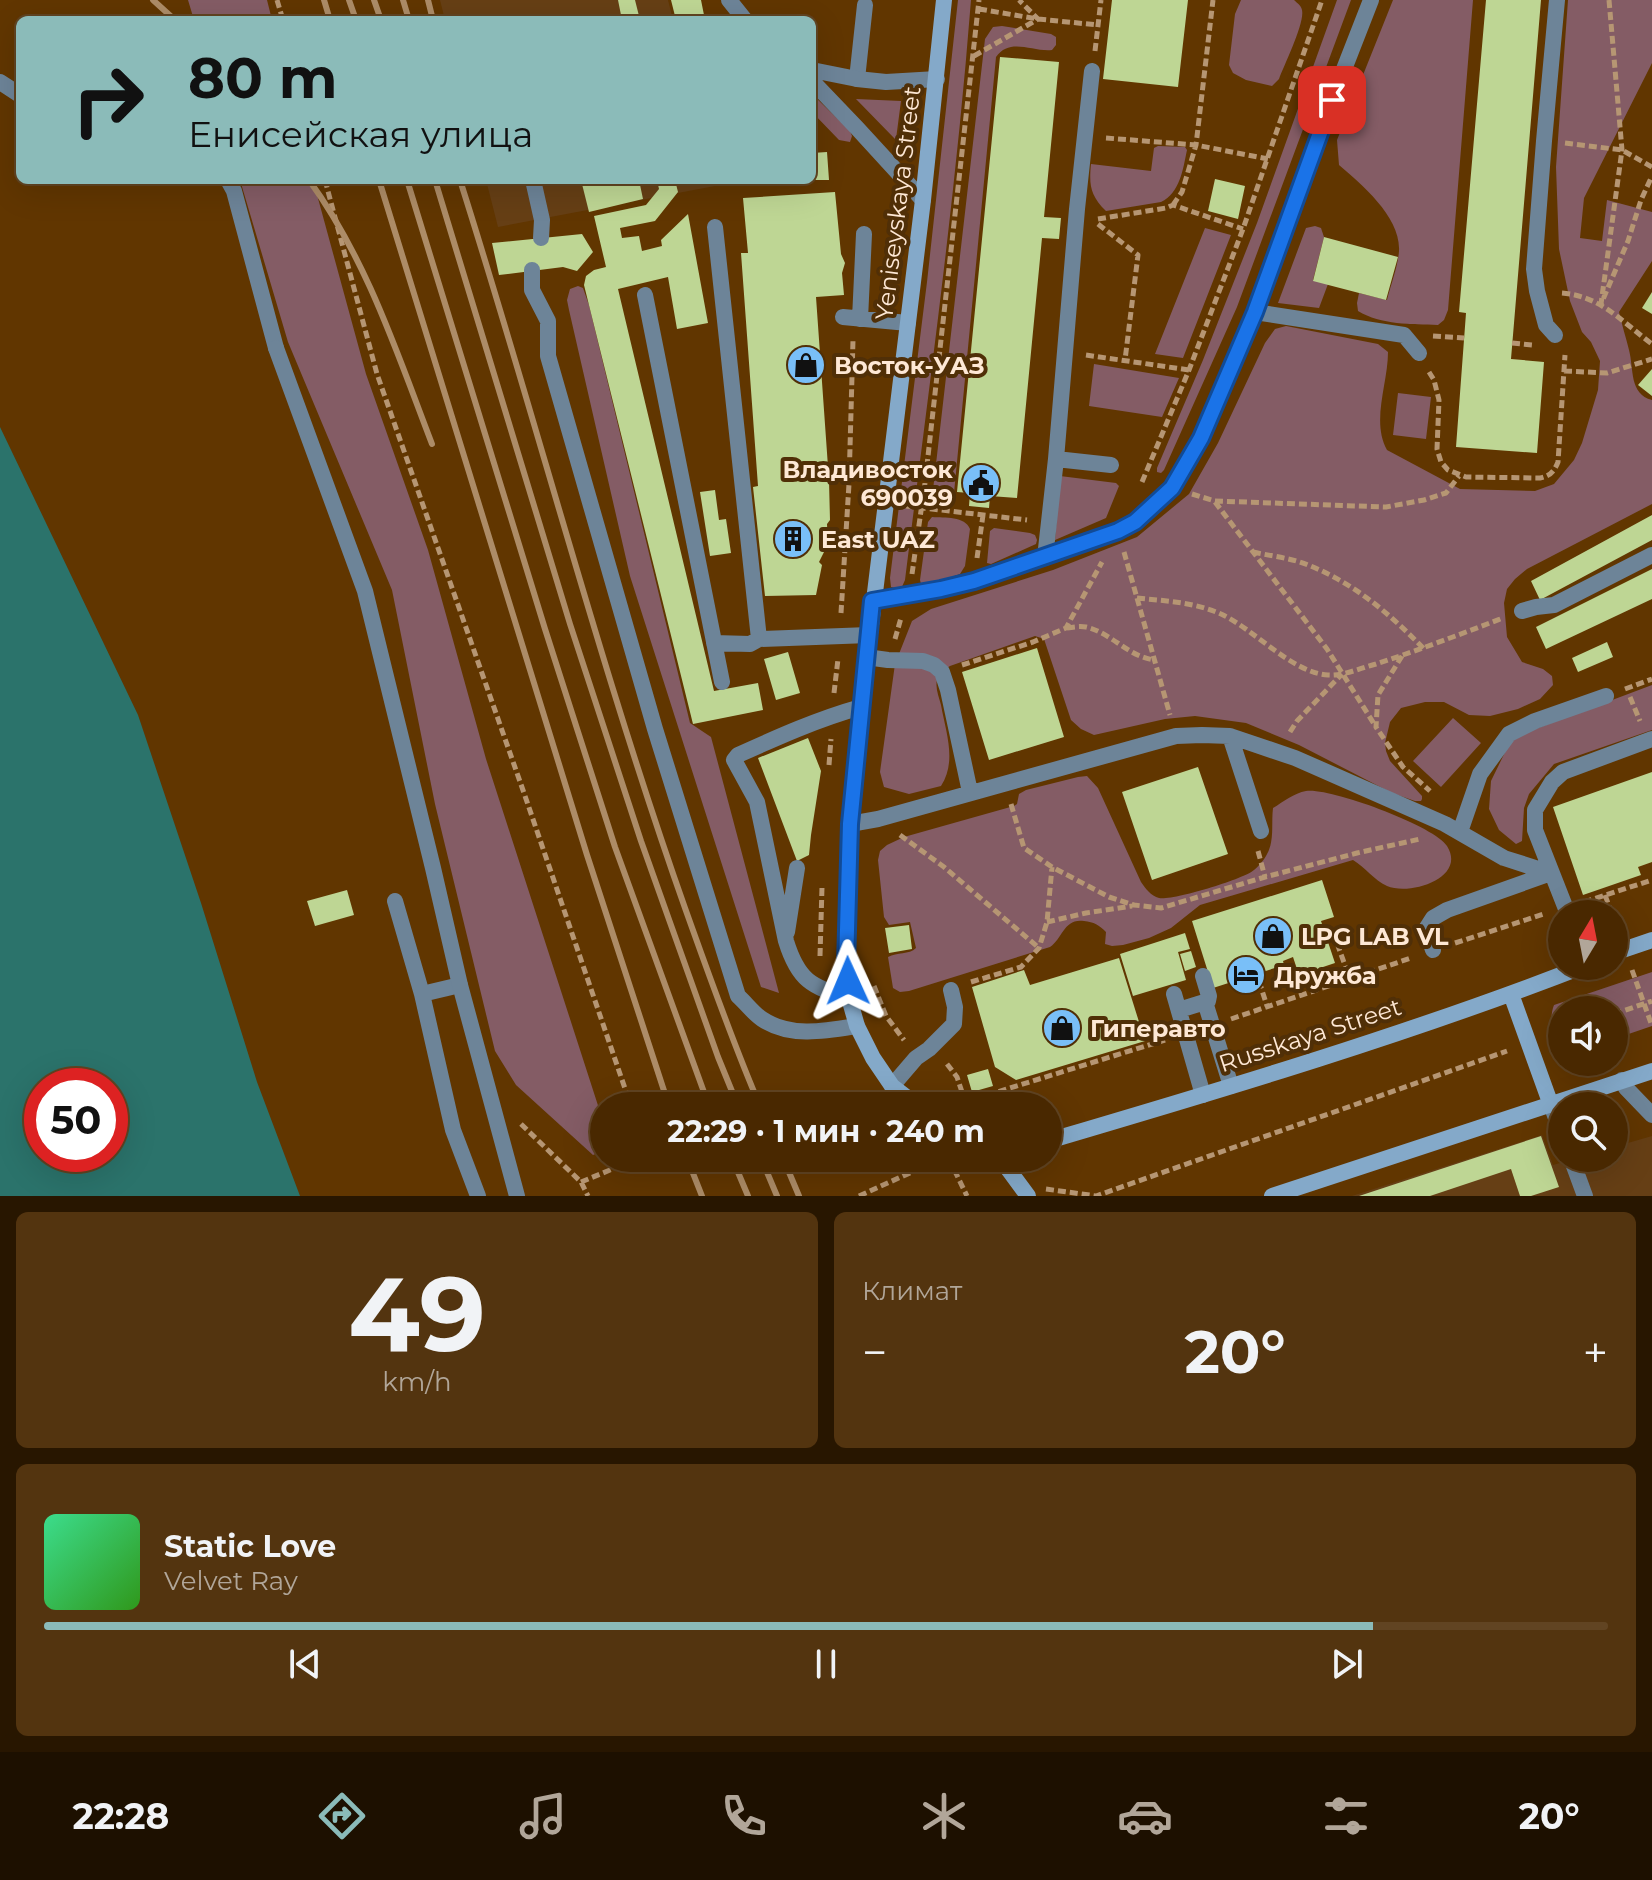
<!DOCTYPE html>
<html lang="ru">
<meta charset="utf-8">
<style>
body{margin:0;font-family:Montserrat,sans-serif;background:#53340f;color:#f1f3f6;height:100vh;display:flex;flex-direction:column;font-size:30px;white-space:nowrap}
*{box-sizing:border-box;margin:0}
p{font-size:26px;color:#b1a699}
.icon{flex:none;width:44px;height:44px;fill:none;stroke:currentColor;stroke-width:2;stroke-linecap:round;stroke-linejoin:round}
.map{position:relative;height:1196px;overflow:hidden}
.panel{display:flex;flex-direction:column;gap:16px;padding:16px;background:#281600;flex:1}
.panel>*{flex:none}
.guide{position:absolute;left:16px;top:16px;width:800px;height:168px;border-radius:12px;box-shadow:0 8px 32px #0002,0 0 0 2px #614422;background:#8bbbb9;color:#111;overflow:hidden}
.needle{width:52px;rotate:10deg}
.fabs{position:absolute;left:1548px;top:900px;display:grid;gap:16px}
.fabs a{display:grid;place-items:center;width:80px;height:80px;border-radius:50%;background:#492800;box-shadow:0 8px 32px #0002,0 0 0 2px #614422;font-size:40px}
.speed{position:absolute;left:24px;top:1068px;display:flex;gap:16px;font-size:40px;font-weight:700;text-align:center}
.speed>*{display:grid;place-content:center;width:104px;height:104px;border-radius:50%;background:#492800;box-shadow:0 8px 32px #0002,0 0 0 2px #614422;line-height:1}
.speed .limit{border:12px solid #d22;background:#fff;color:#111}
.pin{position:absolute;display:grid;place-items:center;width:68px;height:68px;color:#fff;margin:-34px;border-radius:16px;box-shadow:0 4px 12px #0006}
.me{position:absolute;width:88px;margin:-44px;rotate:359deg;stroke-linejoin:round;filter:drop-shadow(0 0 6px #0008)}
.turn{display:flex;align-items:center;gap:28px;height:168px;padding:0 40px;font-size:36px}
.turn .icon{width:104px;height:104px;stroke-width:2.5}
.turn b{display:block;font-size:56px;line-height:68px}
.big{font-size:60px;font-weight:700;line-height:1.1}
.panel .widget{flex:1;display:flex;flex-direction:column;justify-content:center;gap:12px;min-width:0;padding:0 28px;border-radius:12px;background:#53340f}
.panel .dial{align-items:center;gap:0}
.dial b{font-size:104px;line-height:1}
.song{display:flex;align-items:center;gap:24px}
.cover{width:96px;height:96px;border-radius:12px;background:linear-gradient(135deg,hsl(150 70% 55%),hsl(110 70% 35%))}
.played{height:8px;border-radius:4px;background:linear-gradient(90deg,#8bbbb9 85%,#614422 85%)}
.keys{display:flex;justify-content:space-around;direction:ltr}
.heat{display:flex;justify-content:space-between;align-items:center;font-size:44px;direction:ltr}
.panel .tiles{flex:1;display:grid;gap:16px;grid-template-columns:1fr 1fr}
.widget:last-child{grid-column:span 2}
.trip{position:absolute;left:590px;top:1092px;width:472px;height:80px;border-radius:40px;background:#492800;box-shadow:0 8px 32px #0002,0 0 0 2px #614422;font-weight:700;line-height:80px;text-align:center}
.menu{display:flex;height:128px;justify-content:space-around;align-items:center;background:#1d1000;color:#b1a699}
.menu .icon{width:56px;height:56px}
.menu .selected{color:#8bbbb9}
.menu b{font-size:36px;color:#f1f3f6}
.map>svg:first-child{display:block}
.built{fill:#663f15}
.green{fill:#845c65}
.water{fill:#2b736b;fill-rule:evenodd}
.building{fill:#bed694}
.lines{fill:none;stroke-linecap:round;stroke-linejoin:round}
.path{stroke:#b69673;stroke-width:5;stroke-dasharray:8 4;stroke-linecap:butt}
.service{stroke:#6d8498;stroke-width:16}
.minor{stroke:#6d8498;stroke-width:16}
.secondary{stroke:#84a9c9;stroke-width:16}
.rail{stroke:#ad8c67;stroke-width:6}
.route-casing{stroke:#114b97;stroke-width:20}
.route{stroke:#1a73e8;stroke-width:14}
.labels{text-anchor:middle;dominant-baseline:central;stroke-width:8;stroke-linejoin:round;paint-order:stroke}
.street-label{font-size:24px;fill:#fee8d5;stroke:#502f07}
.poi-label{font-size:24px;font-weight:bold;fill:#fee8d5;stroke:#502f07;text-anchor:start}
</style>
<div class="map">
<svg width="1652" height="1196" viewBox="0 0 1652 1196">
<rect width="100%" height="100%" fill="#613600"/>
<path class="built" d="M440,0H668L673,20H445Z
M486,180H714L715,186L498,227Z
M1542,1135L1553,1165L1577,1158H1614V1147L1652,1136V1196H1352Z"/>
<path class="green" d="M188,0H267L272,20H194Z
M958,0H971C956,194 929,387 905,580L901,589L891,587L890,578L927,282Z
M1241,0H1294C1297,3 1301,5 1302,10C1305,23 1284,65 1279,79L1272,86L1246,80L1233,73L1229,65L1235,14Z
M1337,0H1351L1237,307L1164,470L1161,473L1157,472V468L1203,360L1257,223Z
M1393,0H1473L1448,310L1444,320L1438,325C1412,324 1381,325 1358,311L1357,303L1359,293L1387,300C1391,284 1398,266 1399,251C1401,217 1362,185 1339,165L1337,140Z
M1568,0H1652V63L1584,198L1580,238L1602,241L1607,200L1652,212V261L1619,312C1622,325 1626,338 1629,350C1634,369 1629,394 1652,400V504L1527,569L1515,579L1507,589L1504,603L1507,637L1522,662L1543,669L1552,676L1553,685L1540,699L1518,709L1490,716L1469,715L1444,702H1425L1401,708L1390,722L1385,743L1386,751L1390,761L1422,796V799L1421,801H1415L1392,793L1299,745L1246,723L1195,716L1165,719L1094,735L1081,729L1071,720L1044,639L1035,636L950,666C944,670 939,673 937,680C935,688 939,697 941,705C946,733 957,761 941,786L909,794L884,787L880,772L895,664L912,621L931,609L1053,570L1137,537L1189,494L1218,443L1265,343L1275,329L1286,326L1378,344L1388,352C1388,384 1371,421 1387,450L1460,489L1535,491L1554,484L1574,460L1582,443L1598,390L1600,361L1591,342L1582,332L1570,301L1559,249L1556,167Z
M1002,26L1051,34L1056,37V45L1052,50C1032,52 1010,37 996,57L954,493C950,499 948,501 940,500L933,490L985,39L993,27Z
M812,94L850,131L852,136L850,142L839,140L812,112Z
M856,99L901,101L896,139H895Z
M1158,146L1185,147L1187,150C1183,169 1180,193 1161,202L1106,211C1090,195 1089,185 1091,164L1151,171L1154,148Z
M240,180H313L366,374L428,550L486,759L604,1124V1148L603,1151L593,1155L516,1085L495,1051L435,804L392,590L288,342Z
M1315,226L1321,228L1324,237L1313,280L1328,284L1319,308L1278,303L1306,228Z
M1205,228L1231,235L1183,358L1155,354Z
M578,286L583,288L589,305L690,723L711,737L779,993L761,987L630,576L569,310L567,300L570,289Z
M1094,364L1179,378L1162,417L1089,406Z
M1398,393L1431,397L1426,439L1393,435Z
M1060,476L1116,483L1119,486L1106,518L1055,540Z
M932,517C945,518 965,516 970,529L965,566L960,574L928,585L921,584L920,580L928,522Z
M994,528L1030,533L1035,535L1037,540L1036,544L991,564L987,563L990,531Z
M1652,685V730L1554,764L1529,794L1524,808L1522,841L1516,844L1499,830L1489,809L1491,781L1510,742L1522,734Z
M1453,718L1481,743L1441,787L1413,761Z
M1087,776L1098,788L1141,882C1145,888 1151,896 1159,898C1172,901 1244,879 1254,870C1258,867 1263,861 1266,856C1275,841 1271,825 1273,808C1283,802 1294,793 1306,791C1329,787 1435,826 1447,846C1467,878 1410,896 1387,886C1374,880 1365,867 1353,860L1200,905L1171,928L1149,938L1123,945L1112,946L1105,944L1106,932C1099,925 1094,922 1084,921C1064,918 1063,938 1050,947L909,991L900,992L893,988L888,957C897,952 909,955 916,948L910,922L889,925L884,917L878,860L880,851L887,845L904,837L1014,806L1017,804L1019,794L1026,790L1078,777Z
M1652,972V1026L1614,1039V1010H1562V1050L1561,1049C1554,1036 1548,1020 1554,1005Z"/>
<path class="water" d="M0,427L138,715L201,903L257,1082L300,1196H0ZM42,1086H110V1154H42Z"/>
<path class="building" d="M618,0H635L640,20H622Z
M671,0H701L705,20H676Z
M1112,0H1188L1178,87L1103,79Z
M1486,0H1541L1511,359L1544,362L1537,453L1456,447L1466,313L1459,312Z
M1000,57L1059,62L1044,217L1061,218L1059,239L1042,238L1017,498L990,496L989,508L969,506L970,493L957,492Z
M827,152L829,180H812V153Z
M1215,179L1245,186L1238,219L1208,211Z
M581,180H639L643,199L589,212Z
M657,180H675L678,192L655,221L620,228L622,238L639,236L642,251L662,246L661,240L688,214L708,323L677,329L668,277L618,289L714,691L758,683L763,710L693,724L584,285L586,276L594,270L606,267L594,216L646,205L659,189Z
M835,192L841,254L845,263L842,273L844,295L816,297L829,481L830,520L827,524L828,544L819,562L822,565L816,595L765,596L753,487L758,486L741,253H748L743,198Z
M582,234L593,252L577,271L563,267L499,275L492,243Z
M1324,237L1398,257L1386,300L1313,281Z
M1652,292V314L1642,308Z
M1652,369V396L1638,385Z
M715,490L719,520L726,519L731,553L710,556L700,492Z
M1652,515V540L1540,600L1531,581Z
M1652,569V599L1546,649L1536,627Z
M1607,642L1613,657L1578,672L1572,658Z
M1037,648L1064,737L989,760L962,672Z
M788,652L800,693L776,700L764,659Z
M808,738L821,771L811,835L809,855L797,861L758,758Z
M1198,767L1228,854L1152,880L1122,792Z
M1652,772V862L1638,867L1641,875L1583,895L1553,807Z
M1322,880L1334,917L1321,921L1335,963L1299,975L1293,957L1283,961L1284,965L1213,988L1192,921Z
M347,890L354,915L315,926L307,901Z
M909,925L912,949L889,953L885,928Z
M1185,933L1190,949L1178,952L1186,980L1133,996L1120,954Z
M1191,951L1196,967L1185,971L1180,954Z
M1119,958L1145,1041L1016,1080L995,1067L972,987L1024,970L1030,985Z
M988,1069L993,1086L972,1092L967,1075Z
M1541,1136L1559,1187L1531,1196H1520L1511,1169L1430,1196H1359Z"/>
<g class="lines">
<path class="path" d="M277,0L283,20
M1609,0L1622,150L1601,304L1628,241L1641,200L1652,176
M979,9L1038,19L1098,25
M1095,51L1101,0
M974,56L1038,19L1019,0
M1106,138L1196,145L1268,159
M1565,143L1622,150L1652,167
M325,180L377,374L524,793L631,1106
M1173,205L1182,192L1196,145L1213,0
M1098,219L1166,208L1173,205L1243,229
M1098,224L1138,255L1125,360
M1562,293C1601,296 1622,322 1652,344
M1433,336L1464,338
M1512,343L1533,345
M1086,355L1189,370
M1564,371L1607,373L1652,359
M1429,372L1434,380L1439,400L1437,449L1441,462L1448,470L1466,477L1540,478C1550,476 1554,472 1558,462L1565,355
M1142,482L1189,370L1243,229L1322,0
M1192,494L1215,501L1386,507L1424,500L1446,493L1459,476
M1215,502L1327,649L1376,727
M906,506L1027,520
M1124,552L1170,715
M1253,552C1271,556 1291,558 1308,565C1354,583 1390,614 1424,649
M977,558L983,515
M912,574L925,483L979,0
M1137,598C1166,601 1194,602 1221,614C1254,629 1292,673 1328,675C1344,676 1360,668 1376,664C1419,650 1461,634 1503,618
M841,613L849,484L853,340
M1067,628C1073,627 1080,626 1086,627C1112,633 1128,657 1155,660
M895,639L901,618
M1402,656L1378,695L1376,727L1403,767L1430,791
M962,665L1033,642L1066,628L1102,562
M1625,689L1652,679
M834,693L838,659
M1630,697L1640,721
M1290,732L1297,721L1342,674
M829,765L831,739
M1011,804L1024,848L1052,867L1109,897L1134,905L1161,908L1265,877L1357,853L1420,839
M900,835L944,867L1039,948
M1258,851L1265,877
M1605,895L1612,914
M1584,902L1652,880
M1047,922L1086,913L1132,906
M1333,932L1350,979
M1455,943L1544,914
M820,956L822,887
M1632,970L1652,1026
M1259,981L1267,1006
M971,982L1021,967L1039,948L1047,922L1052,867
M874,986L886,1016L904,1040
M1614,1014L1652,1001
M1231,1019L1411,958
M1551,1036L1562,1032
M947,1064L957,1077L963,1095L981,1097L1165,1040
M521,1124L581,1182L588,1196
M950,1161L983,1172
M581,1182L639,1158
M1046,1189L1096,1196L1507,1051
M859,1196L923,1167L950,1161L967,1196"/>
<path class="service" d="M857,79L865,5
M0,82L20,95
M228,180L234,191L276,348
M533,180L542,220L541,238
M715,227L759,639
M532,270V290L548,321V356L655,729L738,996C746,1003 753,1013 762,1019C790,1038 826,1031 857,1026
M645,295L722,682
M1255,312L1404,335L1419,353
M843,317L908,323
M860,319L864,234
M1555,335L1546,325L1537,291L1534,269L1544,141L1557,0
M1056,459L1111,465
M1045,558L1056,459L1077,209L1092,71
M1522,611L1536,607L1554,605L1652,555
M714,643L750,644L759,639L869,635
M866,657L888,660L923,661L934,665L942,672L948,690L970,792
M1230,736L1261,831
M850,824L878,819L1176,736L1202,735L1230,736L1295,758L1445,824L1504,858L1551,873
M1460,832L1480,774L1509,734L1535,721L1606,696
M395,901L422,994L453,1130L478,1196
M1568,914L1535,830V810L1552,782L1563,772L1652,739
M787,932L797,868
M1433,950L1426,929L1433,918L1447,910L1551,873
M422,994L460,985
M1174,994L1203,1095
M849,998C811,987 798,980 786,941L757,802L734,760L738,755C778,737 818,719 861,707
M1205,1002L1231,1086
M1179,1010L1208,1001L1209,996L1203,976
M1622,1080L1626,1088L1652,1115
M892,1086L916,1058L929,1049L954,1024L955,1007L951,990
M1551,1105L1562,1134
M1571,1158L1585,1196
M812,1166L827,1158"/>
<path class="minor" d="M729,0L745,20
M812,70L857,79L886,82L937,79
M812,81L857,128L923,200
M276,348L365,591L433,868L460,985L517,1196
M872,601L941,589L974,581L1118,531L1135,522L1172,488L1201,438L1255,312L1332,100L1371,0"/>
<path class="secondary" d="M1614,953L1652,940
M1511,994L1551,1105
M918,1106L892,1086L873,1058L857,1026L849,998L846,965L850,824L861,707L923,200L944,0
M1048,1141C1228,1088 1409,1034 1584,966
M1000,1158L1028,1196
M1272,1196L1652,1071"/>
<path class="rail" d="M153,0L175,20
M324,0L330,20
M349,0L356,20
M374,0L381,20
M403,0L409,20
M428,0L433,20
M309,180C367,260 397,353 432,444
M379,180L587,855L669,1106
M407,180L545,629L615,847L709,1106
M435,180L570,624L641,841L718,1057L738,1106
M460,180C537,422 600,668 685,908C709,975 732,1041 760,1106
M687,1158L702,1196
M732,1158L748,1196
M761,1158L777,1196
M783,1158L799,1196"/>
</g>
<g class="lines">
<g class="route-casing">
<path id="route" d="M848,981L846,965L850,824L872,601L941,589L974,581L1118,531L1135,522L1172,488L1201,438L1255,312L1332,100"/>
</g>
<use href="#route" class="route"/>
</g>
<defs>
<g id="shop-disc" transform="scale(2)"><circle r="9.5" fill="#79bff8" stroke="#502f07"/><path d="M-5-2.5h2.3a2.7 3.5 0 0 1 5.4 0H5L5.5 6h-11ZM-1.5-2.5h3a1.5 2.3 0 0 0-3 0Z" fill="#111"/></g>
<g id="civic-disc" transform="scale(2)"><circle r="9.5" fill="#79bff8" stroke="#502f07"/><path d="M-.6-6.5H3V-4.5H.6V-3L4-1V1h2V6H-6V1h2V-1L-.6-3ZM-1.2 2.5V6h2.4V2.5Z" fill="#111"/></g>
<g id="building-disc" transform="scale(2)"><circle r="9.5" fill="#79bff8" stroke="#502f07"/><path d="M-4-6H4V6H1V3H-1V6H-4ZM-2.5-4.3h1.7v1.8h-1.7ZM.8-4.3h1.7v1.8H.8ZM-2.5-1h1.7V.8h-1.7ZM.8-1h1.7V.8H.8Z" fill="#111"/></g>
<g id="hotel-disc" transform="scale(2)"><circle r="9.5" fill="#79bff8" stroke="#502f07"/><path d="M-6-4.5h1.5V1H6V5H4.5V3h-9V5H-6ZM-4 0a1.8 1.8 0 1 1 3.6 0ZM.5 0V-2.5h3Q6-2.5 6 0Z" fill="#111"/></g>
</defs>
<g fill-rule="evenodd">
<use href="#shop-disc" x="806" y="365"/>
<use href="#civic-disc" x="981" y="483"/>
<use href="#building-disc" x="793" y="539"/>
<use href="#shop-disc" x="1273" y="936"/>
<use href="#hotel-disc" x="1246" y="975"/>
<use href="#shop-disc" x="1062" y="1028"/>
</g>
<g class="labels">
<g class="street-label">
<text transform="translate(898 203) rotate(-83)">Yeniseyskaya Street</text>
<text transform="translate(1310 1035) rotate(-18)">Russkaya Street</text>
</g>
<g class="poi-label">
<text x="834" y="365">Восток-УАЗ</text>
<text x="953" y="469" text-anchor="end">Владивосток<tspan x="953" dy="28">690039</tspan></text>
<text x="821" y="539">East UAZ</text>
<text x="1301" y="936">LPG LAB VL</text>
<text x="1274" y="975">Дружба</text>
<text x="1090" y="1028">Гиперавто</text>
</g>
</g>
</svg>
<div class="fabs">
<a><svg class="needle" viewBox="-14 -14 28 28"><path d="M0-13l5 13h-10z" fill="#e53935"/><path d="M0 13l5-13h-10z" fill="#b1a699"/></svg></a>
<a><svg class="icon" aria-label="sound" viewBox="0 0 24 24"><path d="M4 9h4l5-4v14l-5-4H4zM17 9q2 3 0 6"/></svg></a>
<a><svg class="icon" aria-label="search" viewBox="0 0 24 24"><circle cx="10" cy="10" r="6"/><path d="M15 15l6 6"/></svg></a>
</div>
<div class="speed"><div class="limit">50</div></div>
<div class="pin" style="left:1332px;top:100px;background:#d93025"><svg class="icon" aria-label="arrive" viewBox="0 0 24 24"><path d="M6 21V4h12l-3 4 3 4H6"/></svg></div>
<svg class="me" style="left:848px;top:981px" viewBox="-20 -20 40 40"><path d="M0-17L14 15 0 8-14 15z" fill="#1a73e8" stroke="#fff" stroke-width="4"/></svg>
<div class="trip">22:29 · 1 мин · 240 m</div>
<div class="guide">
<div class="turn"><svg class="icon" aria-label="right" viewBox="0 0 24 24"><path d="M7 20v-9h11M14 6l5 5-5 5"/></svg><div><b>80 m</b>Енисейская улица</div></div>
</div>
</div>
<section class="panel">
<div class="tiles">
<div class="widget dial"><b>49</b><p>km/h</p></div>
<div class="widget"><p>Климат</p>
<div class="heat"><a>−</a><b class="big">20°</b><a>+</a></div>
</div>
<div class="widget">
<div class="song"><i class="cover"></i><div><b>Static Love</b><p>Velvet Ray</p></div></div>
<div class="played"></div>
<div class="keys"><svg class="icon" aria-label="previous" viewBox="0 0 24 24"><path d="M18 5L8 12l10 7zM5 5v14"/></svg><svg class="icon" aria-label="pause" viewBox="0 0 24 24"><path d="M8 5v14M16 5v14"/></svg><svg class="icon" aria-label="next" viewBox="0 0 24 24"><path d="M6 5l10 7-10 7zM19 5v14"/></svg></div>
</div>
</div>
</section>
<nav class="menu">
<b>22:28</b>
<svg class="icon selected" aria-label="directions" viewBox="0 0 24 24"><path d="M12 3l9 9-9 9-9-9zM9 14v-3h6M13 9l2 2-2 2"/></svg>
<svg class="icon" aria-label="music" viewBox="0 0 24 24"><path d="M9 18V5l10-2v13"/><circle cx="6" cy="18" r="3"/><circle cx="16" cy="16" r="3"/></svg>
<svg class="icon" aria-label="phone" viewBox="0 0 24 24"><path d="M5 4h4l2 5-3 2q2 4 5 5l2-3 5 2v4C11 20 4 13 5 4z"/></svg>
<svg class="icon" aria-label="climate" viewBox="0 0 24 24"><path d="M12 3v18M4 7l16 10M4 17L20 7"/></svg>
<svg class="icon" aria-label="car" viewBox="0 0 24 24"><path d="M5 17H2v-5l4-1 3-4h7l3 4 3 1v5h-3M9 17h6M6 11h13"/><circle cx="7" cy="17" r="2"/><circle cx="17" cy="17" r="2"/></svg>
<svg class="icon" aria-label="filters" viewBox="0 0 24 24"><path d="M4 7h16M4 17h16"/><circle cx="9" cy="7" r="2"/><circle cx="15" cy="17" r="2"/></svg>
<b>20°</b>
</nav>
